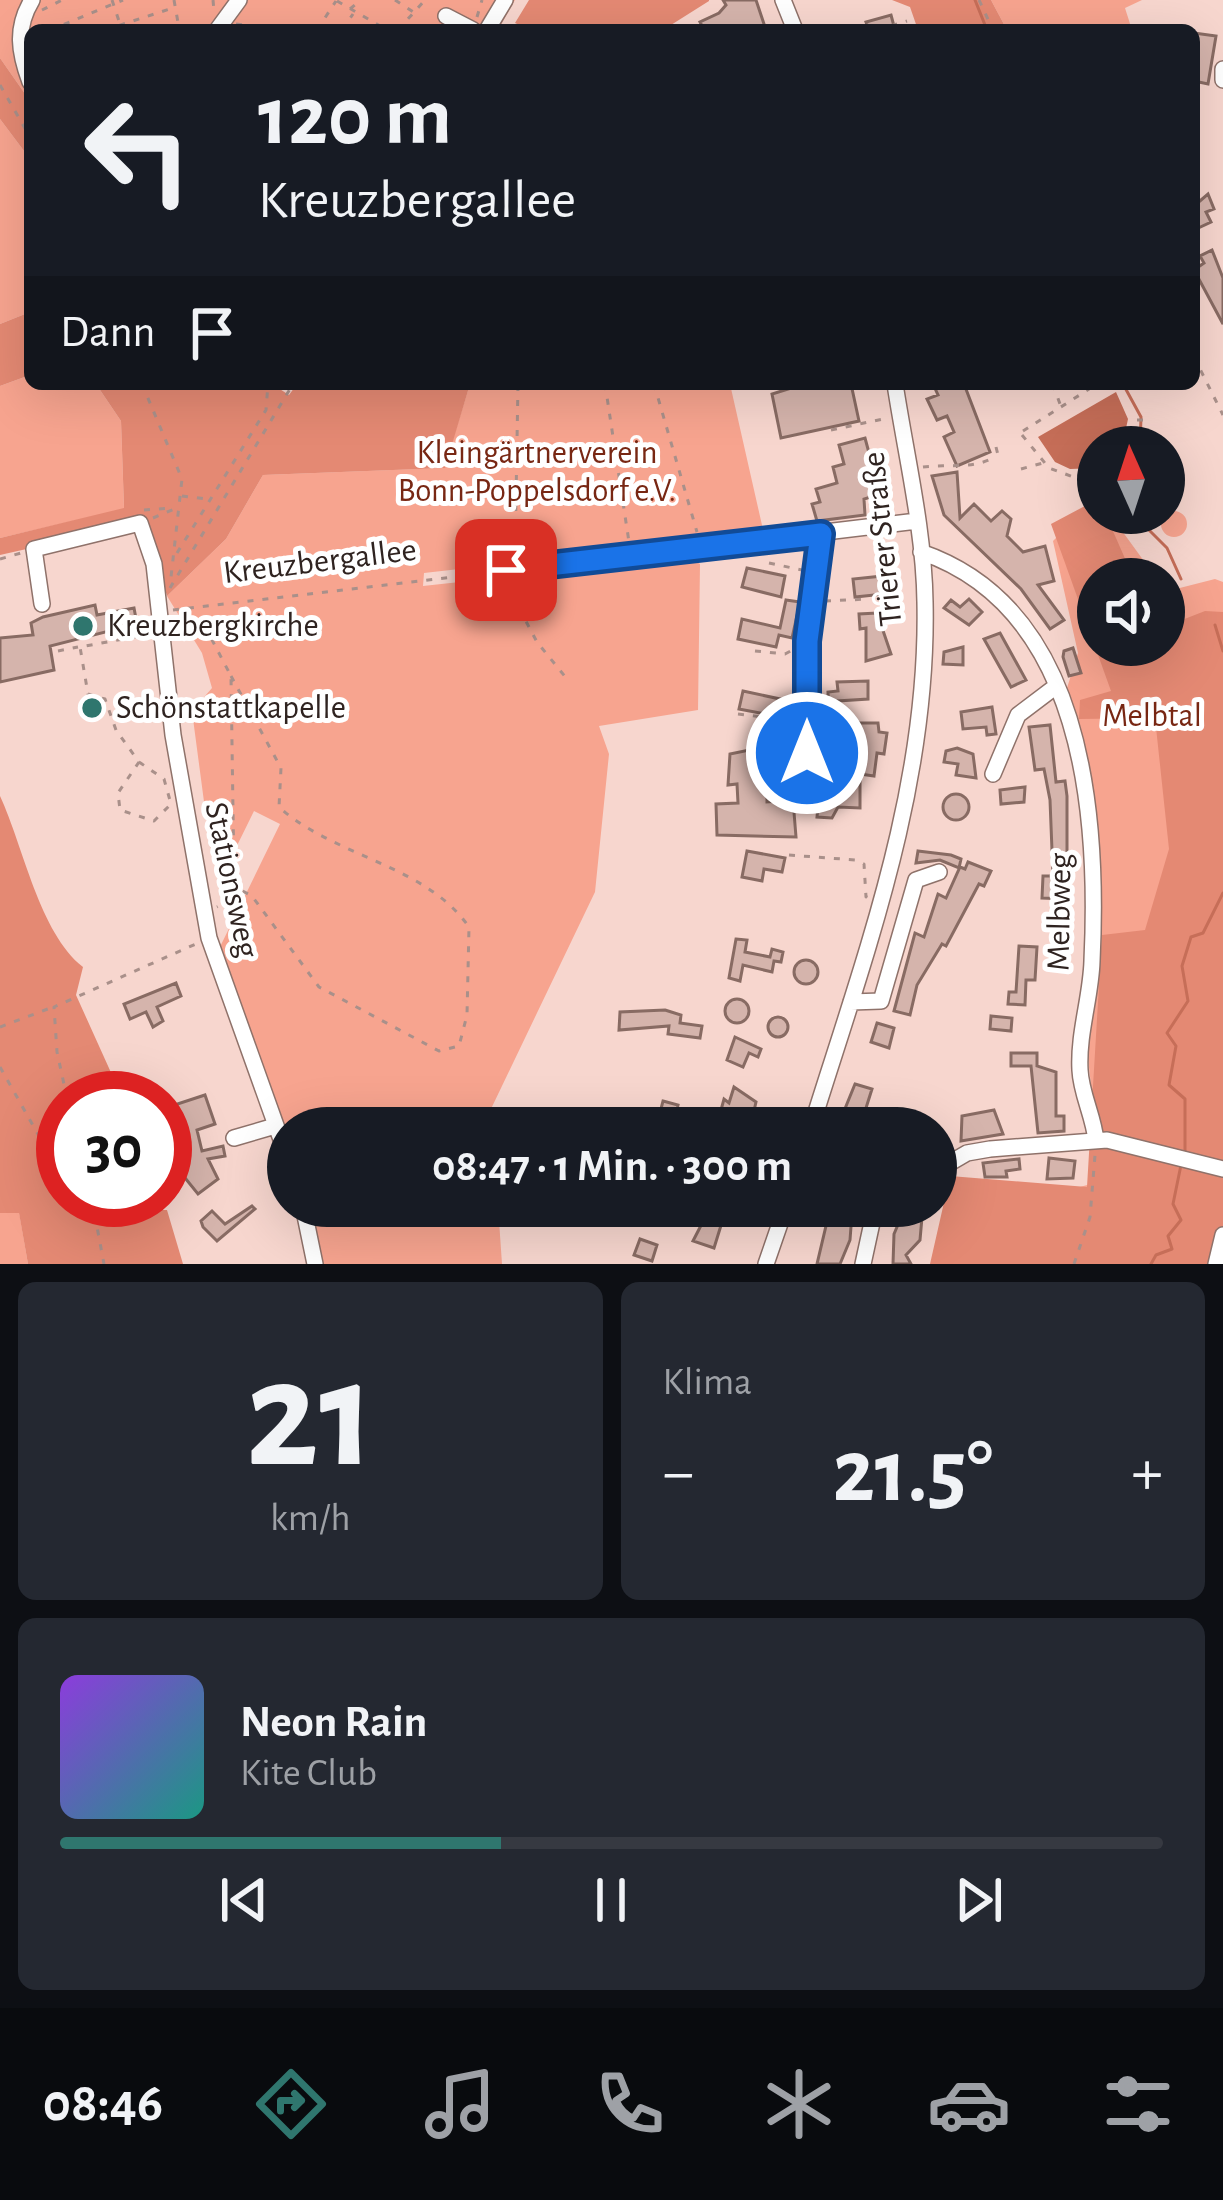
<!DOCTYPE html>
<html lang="de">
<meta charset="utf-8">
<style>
body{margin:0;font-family:"Alegreya Sans",sans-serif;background:#242831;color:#f1f3f6;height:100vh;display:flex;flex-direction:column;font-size:45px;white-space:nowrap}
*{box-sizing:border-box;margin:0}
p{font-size:39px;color:#9ea1a6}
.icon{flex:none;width:66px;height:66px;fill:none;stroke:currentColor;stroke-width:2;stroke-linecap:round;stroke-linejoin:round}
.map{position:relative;height:1264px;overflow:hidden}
.drawer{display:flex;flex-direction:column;gap:18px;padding:18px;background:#0d0f14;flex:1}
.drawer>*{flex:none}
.hud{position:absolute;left:24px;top:24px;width:1176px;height:366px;border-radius:18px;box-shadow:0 12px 48px #0002;background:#171b24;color:#f1f3f6;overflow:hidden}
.needle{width:78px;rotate:357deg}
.tools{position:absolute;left:1077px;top:426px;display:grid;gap:24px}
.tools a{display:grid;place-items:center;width:108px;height:108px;border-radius:50%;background:#171b24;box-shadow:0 12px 48px #0002;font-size:60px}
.speed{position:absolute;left:36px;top:1071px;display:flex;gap:24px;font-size:60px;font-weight:700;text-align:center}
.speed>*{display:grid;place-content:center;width:156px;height:156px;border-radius:50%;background:#171b24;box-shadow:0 12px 48px #0002;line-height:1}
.speed .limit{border:18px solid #d22;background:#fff;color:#111}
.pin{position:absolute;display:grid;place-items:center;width:102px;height:102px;color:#fff;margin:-51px;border-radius:24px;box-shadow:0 6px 18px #0006}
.me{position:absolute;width:132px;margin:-66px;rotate:0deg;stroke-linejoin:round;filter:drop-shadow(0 0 9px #0008)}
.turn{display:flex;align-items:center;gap:42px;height:252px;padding:0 36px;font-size:54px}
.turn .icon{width:156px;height:156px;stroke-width:2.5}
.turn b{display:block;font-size:84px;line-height:102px}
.then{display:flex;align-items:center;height:114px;padding:0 36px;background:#0003;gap:24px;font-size:45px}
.big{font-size:90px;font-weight:700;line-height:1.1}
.drawer .widget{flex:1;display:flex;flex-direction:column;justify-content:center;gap:18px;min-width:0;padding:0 42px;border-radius:18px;background:#242831}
.drawer .dial{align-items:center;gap:0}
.dial b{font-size:156px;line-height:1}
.song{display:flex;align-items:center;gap:36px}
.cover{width:144px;height:144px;border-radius:18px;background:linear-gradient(135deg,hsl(270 70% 55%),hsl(170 70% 35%))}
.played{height:12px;border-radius:6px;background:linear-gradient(90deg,#2f766e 40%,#363941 40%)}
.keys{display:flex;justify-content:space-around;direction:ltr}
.heat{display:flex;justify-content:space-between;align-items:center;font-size:66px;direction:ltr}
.drawer .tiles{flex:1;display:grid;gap:18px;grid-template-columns:1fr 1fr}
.widget:last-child{grid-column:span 2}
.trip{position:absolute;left:267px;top:1107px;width:690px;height:120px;border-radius:60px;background:#171b24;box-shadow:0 12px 48px #0002;font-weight:700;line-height:120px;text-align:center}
.tabs{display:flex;height:192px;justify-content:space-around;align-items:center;background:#090b0e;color:#9ea1a6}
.tabs .icon{width:84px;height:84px}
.tabs .selected{color:#2f766e}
.tabs b{font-size:54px;color:#f1f3f6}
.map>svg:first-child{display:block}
.green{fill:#f7a48f}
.forest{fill:#e48973}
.water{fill:#c66e58}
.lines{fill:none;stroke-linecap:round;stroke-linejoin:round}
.stream{stroke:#c66e58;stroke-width:3}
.building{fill:#d5b4ac;stroke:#886b63;stroke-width:3}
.minor-casing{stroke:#8f726a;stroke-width:18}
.path{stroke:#a9908a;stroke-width:3;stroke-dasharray:6 9;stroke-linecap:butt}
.minor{stroke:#fff;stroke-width:15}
.route-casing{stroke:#114b97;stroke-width:30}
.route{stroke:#1a73e8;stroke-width:21}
.poi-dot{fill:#2f766e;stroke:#fff;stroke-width:4.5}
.labels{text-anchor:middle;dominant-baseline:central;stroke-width:10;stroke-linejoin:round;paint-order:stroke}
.park-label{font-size:33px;fill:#782713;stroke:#fff}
.street-label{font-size:33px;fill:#2f2320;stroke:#fff}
.poi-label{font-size:33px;fill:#2f2320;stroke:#fff;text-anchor:start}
</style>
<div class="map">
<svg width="1223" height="1264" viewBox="0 0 1223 1264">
<rect width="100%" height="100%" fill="#f7d6ce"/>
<path class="green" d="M0,0H515L498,30H30V101L0,58Z
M991,0H1142L1125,8L1132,30H1007Z
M0,119L30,159V312L0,324Z
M30,375V384H96L121,421L124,509L0,538V386Z
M470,384H730L764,534L424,573L423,586L690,557L700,564L698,710L599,726L609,754L595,892L490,1111L491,1128H288V1144L217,953L280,824L254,811L225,870L210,847L192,711L212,688L202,653L167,596L226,539L263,475L444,468Z
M1161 524a13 13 0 1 1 26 0a13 13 0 1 1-26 0Z
M1083,511L1109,513L1157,579H1098V645H1164V592L1215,579L1223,582V1264H956L1065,1191L1102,1181L1087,1050L1097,970V815L1067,688L1078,653L1053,541Z
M308,1206H498L502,1264H321Z
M19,1212L28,1264H0V1213Z"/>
<path class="forest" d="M529,0H709V1L663,30H530L515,23Z
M892,0H991L1007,30H918L910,7Z
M0,58L30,101V159L0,119Z
M30,312V375L0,386V324Z
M96,384H272L289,395L297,384H470L445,468L263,475L226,539L167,596L146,522L0,555V538L124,508L121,421Z
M1098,499V513H1105L1134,579H1098V645H1164V627L1205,611L1223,612V1264H930L950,1176L1087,1187L1102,935L1145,930L1169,849L1155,718L1079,719L1080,700L1111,691L1051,524Z
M0,796C24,848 39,932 83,967L76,995L122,1097L63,1098V1200H150L156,1210H167L183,1264H28L19,1213H0Z"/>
<path class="water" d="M1116,392L1128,419L1122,447H1098V468L1070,469L1055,462L1038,437Z"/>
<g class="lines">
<path class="stream" d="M975,0L987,30
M1123,384L1141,417L1140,447
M1132,513L1167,548L1181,579
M1215,625L1223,651
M1185,1155V1099L1169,1085L1176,1046L1167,1033L1188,1001L1182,966L1191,937L1203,933L1223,893
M1151,1264L1156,1255L1172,1249L1168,1236L1181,1220L1173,1204L1181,1165"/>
</g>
<path class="building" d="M723,0H756L766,30H704L700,22L719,13L726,5Z
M891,15L895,30H869L866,22Z
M1194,33L1216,36L1208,84L1194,81Z
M1208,194L1214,209L1206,212L1211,222L1194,230V206Z
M1212,250L1223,278V324L1194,270L1204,263L1200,256Z
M804,384H851L859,421L781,438L772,394Z
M933,384H964L990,452L957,466L944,437L954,432L947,416L937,420L927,399L938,395Z
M865,438L872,464L881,461L887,492L864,499L865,515L817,521L812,504L820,502L816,489L837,483L833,467L844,464L839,445Z
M957,472L960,518L974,504L991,521L1002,511L1011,519L1007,536L1023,552L1045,546L1054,581L1038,585L1064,620L1050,629L1021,589L944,515L932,476Z
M747,568L785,576L781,597L742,587Z
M883,576L884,594L855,597L853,579Z
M969,599L982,612L969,625L944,608L951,600L960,607Z
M786,600L800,602L792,638L779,635L776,647L738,639L742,619L780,628Z
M95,605L97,615L134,608L137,624L50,646L54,670L0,682V638L33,635L31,623L43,617Z
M877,613L891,654L866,661V628L860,629L859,614Z
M1000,633L1026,680L1011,687L984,639Z
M963,647V665L943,664L944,652Z
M1073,648L1081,673L1069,676L1063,657L1064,651Z
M868,681V699L838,701L839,730L829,729L828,692L838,691L837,682Z
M743,691L780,699L776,716L739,709Z
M992,707L996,734L987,735L986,727L963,729L961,712Z
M844,723H878L879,732L887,733L884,754L877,753L874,776L860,774V808L838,807L832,818L817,817L818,807L807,806V796H829L832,757L847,760L851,733H844Z
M1050,725L1056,782L1065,781L1067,796V899L1042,898L1043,876H1053L1050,800L1044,769L1035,770L1029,727Z
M774,745L775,764L767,765V802L793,800L796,837L717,835L716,804L738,803L737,784L728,785L730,754Z
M957,748L973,754L976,778L956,775L958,764L944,762L946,751Z
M1025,787L1024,802L1001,804L1000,790Z
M943 807a13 13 0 1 1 26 0a13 13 0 1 1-26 0Z
M747,851L785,858L782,872L764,869L762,881L742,877Z
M918,851L951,855L961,859L959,868L940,860L916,863Z
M968,862L991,871L984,886L979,884L946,946L942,944L917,985L910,1015L894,1011L915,933L924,937L938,894L946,898L960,867L965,869Z
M736,939L747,940L745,952L770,957L772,949L783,952L781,962L774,961L772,972L743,965L740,981L729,978Z
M1019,946L1037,947L1035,980H1026L1025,1005L1008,1004L1009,992H1016Z
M794 972a12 12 0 1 1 24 0a12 12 0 1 1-24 0Z
M176,983L181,996L157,1007L163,1021L153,1027L146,1012L130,1019L124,1004Z
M725 1011a12 12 0 1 1 24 0a12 12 0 1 1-24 0Z
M665,1010L681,1015L680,1023L702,1026L700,1038L668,1034L669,1026L619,1030L620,1012Z
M991,1016L1012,1018L1011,1031L990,1029Z
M768 1027a10 10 0 1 1 20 0a10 10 0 1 1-20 0Z
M877,1023L894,1028L889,1048L871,1042Z
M735,1037L761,1049L758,1057L749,1053L743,1067L727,1060Z
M1011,1053H1037V1066L1056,1072V1116H1064V1131L1038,1133L1031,1066H1011Z
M855,1084L872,1089L860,1127L840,1121Z
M734,1087L756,1102L751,1124L716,1128L724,1099L729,1103Z
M205,1095L215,1124L197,1130L202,1151L223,1146L225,1156L208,1159L218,1179L198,1194L177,1168L189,1159L183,1135L165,1140V1108Z
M663,1101L678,1105L672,1128H656Z
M994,1110L1003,1134L961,1141L962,1116Z
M1049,1158L1075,1161L1073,1178L1047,1179Z
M1019,1159L1020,1169L1006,1171L1007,1177H985L983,1163Z
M252,1206L255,1209L217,1241L203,1227L201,1221L212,1211L225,1224Z
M711,1206H727L714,1248L693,1241Z
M906,1206H923L920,1240L906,1255L911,1264H893L894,1234Z
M830,1209L852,1213L850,1240L840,1264H817Z
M640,1239L657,1245L652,1261L634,1255Z"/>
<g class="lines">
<g class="minor-casing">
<path id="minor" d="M783,0L795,30
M446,16L473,30
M217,30L239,0
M487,30L505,0
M1223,69V80
M30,82C19,52 15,28 32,0
M921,552C1084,608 1099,815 1092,961C1091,997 1078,1033 1080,1070C1081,1094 1094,1117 1096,1141
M493,572L917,521
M42,604L34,549L140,523L154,564L173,735L209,938L288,1159
M804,773L809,740L807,641L822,534
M993,774L1018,715L1055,687
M851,1002L881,1001L916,880L939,872
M811,1128C865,955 929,786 925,602C924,529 906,456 895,384
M234,1138L275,1126
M936,1171L967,1153L990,1149L1107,1140L1223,1169
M303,1206L315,1264
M766,1264L786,1206
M863,1264L873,1218
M1216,1264L1223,1235"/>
</g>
<path class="path" d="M112,0L122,30
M174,0L179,28
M213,0L214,11
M395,0L415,13
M979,0L993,30
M337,1L387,30
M350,9L361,0
M42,10L62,0
M477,17L482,0
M236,24L281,30
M50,30L123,0
M105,30L176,7
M178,30L202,26
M317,30L336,1
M342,30L353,14
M398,30L425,0
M877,30L907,21
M0,85L30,137
M1194,357L1223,415
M142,384L182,479L171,577
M605,384L629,542
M654,384L697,532
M1053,384L1061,407
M1137,420H1145
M831,430L888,418
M1023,431L1097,384
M1022,435L1049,468L1098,486
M996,447L998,455
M923,467C946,464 971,469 991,459
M1021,469L1043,463
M182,496L208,499
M144,510L171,508
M153,518L177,508
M177,553L266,410L268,384
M515,556L518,384
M0,559L21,553
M769,563L802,570
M505,582L537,642L567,679
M170,588L293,384
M825,601L869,599
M173,610L479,574
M172,618L211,638L231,676L234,877L239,889L236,897L217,907
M58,651L78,647
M755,651L785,654L796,648
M231,676L281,768L279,807C334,857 425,864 469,927L467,1015L459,1046L439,1051L319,987L252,896L239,889
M738,714L795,721
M823,735H850
M821,753L823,773L828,772
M139,762L164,779L171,804L154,821L120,810L118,793L139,762L116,730L105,699L88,694L80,647L151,634
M764,767L791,766
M789,855L855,860L864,864L866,897L870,887
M0,1027L53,1007
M0,1067L39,1136L63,1150
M67,1098L57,1052L54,1007L198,943
M92,1200L104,1264
M741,1206L767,1221
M1074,1264L1090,1217L1095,1155"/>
<use href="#minor" class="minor"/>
</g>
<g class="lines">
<g class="route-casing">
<path id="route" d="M506,570L821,534L807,641V753"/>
</g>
<use href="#route" class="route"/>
</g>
<g class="poi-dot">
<circle cx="83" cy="626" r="12"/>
<circle cx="92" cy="708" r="12"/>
</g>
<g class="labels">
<g class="park-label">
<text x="537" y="453">Kleingärtnerverein<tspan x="537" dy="38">Bonn-Poppelsdorf e.V.</tspan></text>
<text x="1152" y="716">Melbtal</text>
</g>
<g class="street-label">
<text transform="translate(883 539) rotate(-96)">Trierer Straße</text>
<text transform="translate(320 562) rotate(-7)">Kreuzbergallee</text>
<text transform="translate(231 880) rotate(78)">Stationsweg</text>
<text transform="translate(1060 912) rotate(-89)">Melbweg</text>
</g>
<g class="poi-label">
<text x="107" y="626">Kreuzbergkirche</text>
<text x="116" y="708">Schönstattkapelle</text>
</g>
</g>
</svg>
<div class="tools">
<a><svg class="needle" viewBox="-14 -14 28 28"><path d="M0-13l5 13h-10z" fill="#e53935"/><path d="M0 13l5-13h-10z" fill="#9ea1a6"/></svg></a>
<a><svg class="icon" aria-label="sound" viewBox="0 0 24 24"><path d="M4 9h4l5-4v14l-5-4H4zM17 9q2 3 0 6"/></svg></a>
</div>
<div class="speed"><div class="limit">30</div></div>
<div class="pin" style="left:506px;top:570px;background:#d93025"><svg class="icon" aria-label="arrive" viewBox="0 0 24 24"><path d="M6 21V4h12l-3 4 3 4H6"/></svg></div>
<svg class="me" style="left:807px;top:753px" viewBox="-20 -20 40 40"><circle r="17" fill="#1a73e8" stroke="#fff" stroke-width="3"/><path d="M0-11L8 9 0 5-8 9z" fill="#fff"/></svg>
<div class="trip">08:47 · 1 Min. · 300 m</div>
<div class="hud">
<div class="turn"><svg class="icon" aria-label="left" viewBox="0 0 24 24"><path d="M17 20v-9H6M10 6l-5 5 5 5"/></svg><div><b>120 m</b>Kreuzbergallee</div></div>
<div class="then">Dann<svg class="icon" aria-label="arrive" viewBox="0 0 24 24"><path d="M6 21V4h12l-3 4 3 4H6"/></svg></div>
</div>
</div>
<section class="drawer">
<div class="tiles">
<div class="widget dial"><b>21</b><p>km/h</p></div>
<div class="widget"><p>Klima</p>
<div class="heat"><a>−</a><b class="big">21.5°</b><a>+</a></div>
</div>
<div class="widget">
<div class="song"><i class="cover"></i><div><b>Neon Rain</b><p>Kite Club</p></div></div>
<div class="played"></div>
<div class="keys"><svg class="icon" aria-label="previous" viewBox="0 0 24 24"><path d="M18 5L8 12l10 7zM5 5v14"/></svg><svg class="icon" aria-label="pause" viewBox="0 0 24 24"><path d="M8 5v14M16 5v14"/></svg><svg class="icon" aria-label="next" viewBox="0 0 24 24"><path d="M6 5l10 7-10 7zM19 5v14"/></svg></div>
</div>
</div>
</section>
<nav class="tabs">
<b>08:46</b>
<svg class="icon selected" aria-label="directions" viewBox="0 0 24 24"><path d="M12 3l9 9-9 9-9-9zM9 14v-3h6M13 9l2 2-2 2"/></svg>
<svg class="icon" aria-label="music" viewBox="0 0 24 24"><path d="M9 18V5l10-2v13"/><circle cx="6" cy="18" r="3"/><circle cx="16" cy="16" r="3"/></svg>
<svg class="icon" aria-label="phone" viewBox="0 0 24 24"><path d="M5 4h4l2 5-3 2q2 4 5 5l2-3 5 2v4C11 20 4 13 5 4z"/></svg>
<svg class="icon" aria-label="climate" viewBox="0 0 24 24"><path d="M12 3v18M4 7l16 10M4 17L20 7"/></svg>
<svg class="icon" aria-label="car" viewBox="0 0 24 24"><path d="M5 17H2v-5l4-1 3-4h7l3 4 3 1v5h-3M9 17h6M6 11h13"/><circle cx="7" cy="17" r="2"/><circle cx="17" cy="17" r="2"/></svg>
<svg class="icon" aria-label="filters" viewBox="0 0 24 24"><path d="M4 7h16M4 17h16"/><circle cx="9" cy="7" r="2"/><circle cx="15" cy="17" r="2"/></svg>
</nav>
